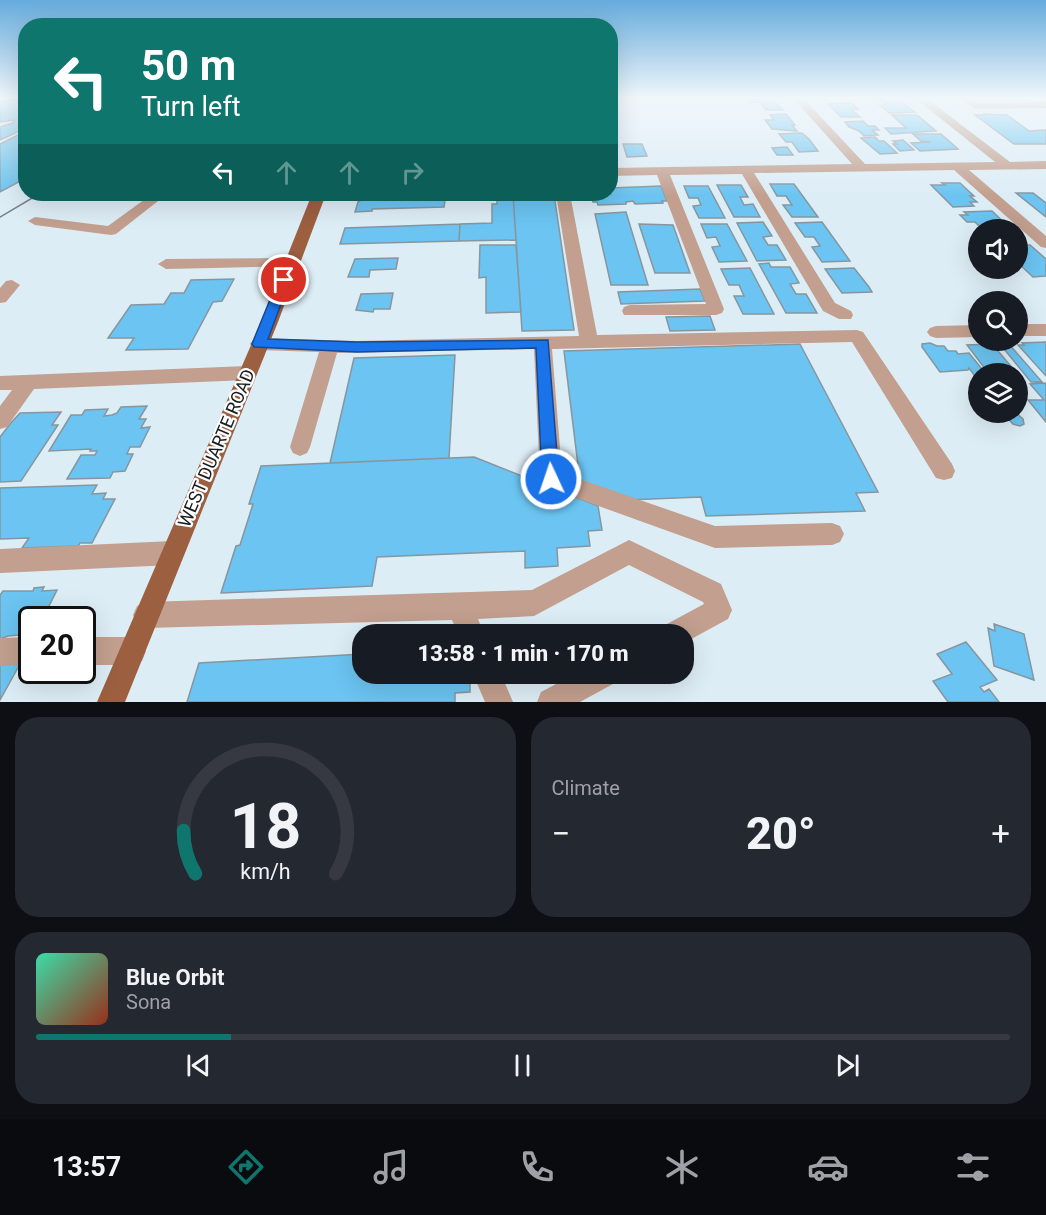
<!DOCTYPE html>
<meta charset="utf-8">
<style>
body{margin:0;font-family:Roboto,sans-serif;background:#242831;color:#f1f3f6;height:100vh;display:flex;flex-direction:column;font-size:22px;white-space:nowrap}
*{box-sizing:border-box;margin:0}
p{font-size:20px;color:#9ea1a6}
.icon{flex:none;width:33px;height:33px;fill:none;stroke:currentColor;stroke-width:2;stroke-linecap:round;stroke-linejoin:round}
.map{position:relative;height:702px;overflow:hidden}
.side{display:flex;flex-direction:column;gap:15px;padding:15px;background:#0d0f14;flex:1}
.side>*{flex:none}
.banner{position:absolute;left:18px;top:18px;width:600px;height:183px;border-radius:24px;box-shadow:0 6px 24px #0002;background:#0f766e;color:#fff;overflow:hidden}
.tools{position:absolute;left:968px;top:219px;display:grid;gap:12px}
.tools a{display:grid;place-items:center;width:60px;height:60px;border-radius:50%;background:#171b24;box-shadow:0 6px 24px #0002;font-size:30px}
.speed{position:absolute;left:18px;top:606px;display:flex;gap:12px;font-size:30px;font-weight:700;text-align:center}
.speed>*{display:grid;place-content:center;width:78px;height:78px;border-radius:50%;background:#171b24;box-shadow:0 6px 24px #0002;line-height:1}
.speed .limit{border:3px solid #111;border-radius:9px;background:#fff;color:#111}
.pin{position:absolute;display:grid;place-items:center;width:51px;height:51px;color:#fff;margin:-26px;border:3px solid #fff;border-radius:50%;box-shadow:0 2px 6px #0007}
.me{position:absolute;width:66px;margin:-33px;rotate:357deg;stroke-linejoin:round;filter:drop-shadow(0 0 4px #0008)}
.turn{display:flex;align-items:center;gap:21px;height:126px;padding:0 24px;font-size:27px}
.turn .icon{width:78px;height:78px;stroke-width:2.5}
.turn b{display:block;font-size:42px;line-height:51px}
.lanes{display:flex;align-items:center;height:57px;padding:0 24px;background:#0003;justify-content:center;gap:30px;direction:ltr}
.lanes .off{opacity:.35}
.big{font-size:45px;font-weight:800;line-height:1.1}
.side .tile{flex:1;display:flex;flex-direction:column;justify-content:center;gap:9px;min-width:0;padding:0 21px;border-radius:24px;background:#242831}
.side .dial{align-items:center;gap:0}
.dial svg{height:156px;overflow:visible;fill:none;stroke:#363941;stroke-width:7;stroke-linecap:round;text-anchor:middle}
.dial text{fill:#f1f3f6;stroke:none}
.song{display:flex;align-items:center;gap:18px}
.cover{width:72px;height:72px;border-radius:9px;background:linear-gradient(135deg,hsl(160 70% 55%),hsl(10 70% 35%))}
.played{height:6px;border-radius:3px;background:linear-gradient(90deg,#0f766e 20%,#363941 20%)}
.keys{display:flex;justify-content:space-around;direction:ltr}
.heat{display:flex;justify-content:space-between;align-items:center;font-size:33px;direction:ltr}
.side .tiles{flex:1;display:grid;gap:15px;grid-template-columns:1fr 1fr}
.tile:last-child{grid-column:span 2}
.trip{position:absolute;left:352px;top:624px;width:342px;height:60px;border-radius:24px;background:#171b24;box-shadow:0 6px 24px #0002;font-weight:800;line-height:60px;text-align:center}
.menu{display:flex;height:96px;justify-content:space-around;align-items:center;background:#090b0e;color:#9ea1a6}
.menu .icon{width:42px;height:42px}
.menu .current{color:#0f766e}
.menu b{font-size:27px;color:#f1f3f6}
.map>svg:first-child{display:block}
.building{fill:#6bc4f1;stroke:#87969e;stroke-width:1.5}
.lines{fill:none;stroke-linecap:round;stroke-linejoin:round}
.minor{fill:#c29f8e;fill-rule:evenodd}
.major{fill:#9c5f40;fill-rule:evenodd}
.tram{stroke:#7a858b;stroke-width:1.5}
.route{fill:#1a73e8;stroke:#114b97;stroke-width:1.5}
.labels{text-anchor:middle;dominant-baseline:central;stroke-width:4.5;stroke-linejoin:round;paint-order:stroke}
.street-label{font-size:18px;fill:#171d20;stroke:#fff}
</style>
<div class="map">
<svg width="1046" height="702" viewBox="0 0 1046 702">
<rect width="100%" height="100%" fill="#ddedf6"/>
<path class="building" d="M747,98H770L783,110H766L760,102L751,103Z
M878,98H897L915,112L889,113L880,105H886Z
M14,100H26V128L0,140V127L13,123L14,120L0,122V101Z
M852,103L858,109H851L860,117H841L828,104Z
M786,114L795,125H792L797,131L772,129L765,120H774L770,115Z
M983,114L1007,115L1029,131L1046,130V144H1014L975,115H985Z
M892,115H917L936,131L891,134L885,128H906Z
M863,121L868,126H875L879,130H872L878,135L864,136L859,131L849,127L845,122Z
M26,131V178L0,192V144Z
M802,133L809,139L818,151L799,152L792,142H786L779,134Z
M913,134H941L958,149L920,151L911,143L931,142L921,141Z
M875,137L879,141H884L897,153L880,154L861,138Z
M903,140L914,150L900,151L893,144H897L893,141Z
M623,144H642L647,156L627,157Z
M787,147L793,155H777L772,148Z
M942,183H960L974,196H970L977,202H970L974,206L953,207L931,185H945Z
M770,184H794L818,217H792L783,205H792L786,196H777Z
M717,185H741L748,197H740L744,205L753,204L760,217H734Z
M661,186L667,201H662L663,203L635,204L633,201L626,202V204L598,205L597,202H593L590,194H610V188Z
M684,186H708L725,218H699L693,206L701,205L698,198H689Z
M1016,193H1033L1046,203V217Z
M357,194H446L444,207L372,209V211L355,212L358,202L366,197H356Z
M497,194H513L516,240L459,241L460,224L492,223V204H497Z
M513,194H554L574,330L522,331Z
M992,211L1012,230H983L975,222H967L960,215H968L964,212Z
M626,212L648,285H611L595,214Z
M763,222L772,236L763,237L768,245H777L786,260L757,261L737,223Z
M822,222L850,261L822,262L812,247L820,246L814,237H805L795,223Z
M460,224L459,241L340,244L345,228Z
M639,224L673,225L690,273H655Z
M701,224H727L747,261L719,262L712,247L720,246L716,237L707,238Z
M480,245H516L521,312L486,313V277L479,278Z
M1017,245H1030L1046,259V276L1033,277L1017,262Z
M398,258L396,269L370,270L369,277H348L355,259Z
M769,263L771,267H790L799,283L790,284L796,294H806L817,313H786L759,264Z
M750,268L774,314H743L734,296H744L739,285H729L721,269Z
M854,268L869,287L872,292L842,293L825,269Z
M234,279L222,301L213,302L188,349L126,350L134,338H108L131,305L164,304L171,293H184L191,280Z
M700,289L705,301L621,304L618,292Z
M393,293L390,309H374L373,312L356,310L361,294Z
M710,316L715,330L670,331L666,317Z
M1046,342V376L1018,345H1024L1022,343Z
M930,343L937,346H944L948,351H956L958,354L969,353L986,374L974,375L969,368L968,370L940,372L922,347V344Z
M1008,343L1042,382H1031L1000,344Z
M800,344L878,492L856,493L865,511L706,516L701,497L627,500L580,482L564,351Z
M992,344L1016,372L989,374L967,345Z
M455,355L449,458L330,463L354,358Z
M1045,383L1046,385V422L1028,400H1044L1030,384Z
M147,406L139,419H146L141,428L150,427L140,447H130L127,454H133L125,471L113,472L110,478L67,479L81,455H95L97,451H90L91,449L49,451L71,415H82L85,410L108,409L104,416L112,415L117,413L121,407Z
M61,412L52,425H58L21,481L0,482V437L10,424L20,413Z
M1002,412H1015L1023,419L1024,424L1020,426L1013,424Z
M474,457L598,506L602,530L588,531L590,546L557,548L558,566L525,568V551L377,557L372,586L221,593L236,546L240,545L253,504H249L261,466Z
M97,485L92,494L106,493L103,499H115L92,543H80L78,546L22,548L29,538L0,539V488Z
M44,587L42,591L57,590L42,620H32V634L8,636L0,639V595L3,591H33L34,588Z
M994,624L1024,634L1034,680L994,666L988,628L995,631Z
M966,642L997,680L980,687L984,692L989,689L999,702H948L933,681L952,674L937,654Z
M363,654V674H470V692L455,693V702H187L199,663Z
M0,663L20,664L0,700Z"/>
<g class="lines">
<path class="minor" d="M793,98H803L865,164L995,162L915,98H926L1010,162L1046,161V169L969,170L1046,236V248L1041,247L954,170L754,173L835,303L851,311L853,315L851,319H839L823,311L742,174L670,175L724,309L722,313L716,315H624L622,311L624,307L630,305L706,304L657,175L610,176V168L852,164Z
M958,98H969L977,103L1046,102V108L975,109Z
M152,194H167L116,234L111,235L35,225L28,221L35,217L108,226Z
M556,194H570L597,335L857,330L863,332L952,464L955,471L952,478L944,480L936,478L852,342L552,349L562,473L715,526L832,523L840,526L844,534L840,542L832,545L715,548L543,486L540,479L534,349L337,353L310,447L307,453L300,456L293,453L290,447L319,352L259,350L253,348L250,344L253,340L259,338L357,341L579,336Z
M291,258L296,260L299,263L296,266L166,269L158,264L166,259Z
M12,280L20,285L6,302L0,303V288L6,281Z
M1017,324H1046V336H1017Z
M978,325V337L936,338L930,336L927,332L930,328L936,326Z
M247,366L254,368L256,373L254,378L247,380L34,389L7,427L0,429V406L12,390H0V376Z
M629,540L721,584L732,610L728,619L684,643V634H661L665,625L704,604L703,602L629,565L534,616L478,619L484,634H458L452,620L146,628L137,624L133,615L137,606L146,602L532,590Z
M172,541L181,545L184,553L181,561L172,565L0,573V549Z
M32,637V665L0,666V638Z
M82,637H132L142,641L146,651L142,661L132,665H82Z
M473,674H501L513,702H485Z
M575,674H617L613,684L580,702H537L541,692Z"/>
<path class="major" d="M312,194H326L278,322L125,702H97L261,322Z"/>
<path class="tram" d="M0,217L39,194"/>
</g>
<linearGradient id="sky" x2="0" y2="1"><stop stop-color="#65abdc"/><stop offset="0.5" stop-color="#f0f7fb"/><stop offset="1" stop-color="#f0f7fb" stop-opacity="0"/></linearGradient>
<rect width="1046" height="196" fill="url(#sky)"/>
<path class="route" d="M284,277L290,280L268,339L357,342L548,340L559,479L557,484L551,486L545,484L542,479L536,348L357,352L254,347L252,344L278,280Z"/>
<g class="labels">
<g class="street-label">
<text transform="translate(216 448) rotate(-67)">WEST DUARTE ROAD</text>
</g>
</g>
</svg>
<div class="tools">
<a><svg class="icon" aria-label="sound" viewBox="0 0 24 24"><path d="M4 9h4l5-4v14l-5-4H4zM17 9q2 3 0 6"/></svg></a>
<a><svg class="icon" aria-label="search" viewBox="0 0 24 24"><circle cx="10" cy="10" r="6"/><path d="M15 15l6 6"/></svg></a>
<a><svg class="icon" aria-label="layers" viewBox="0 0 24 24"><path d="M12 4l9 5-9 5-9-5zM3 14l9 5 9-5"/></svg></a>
</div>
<div class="speed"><div class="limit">20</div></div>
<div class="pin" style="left:284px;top:280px;background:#d93025"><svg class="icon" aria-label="arrive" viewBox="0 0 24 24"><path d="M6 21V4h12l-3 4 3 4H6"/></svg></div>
<svg class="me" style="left:551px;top:479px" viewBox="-20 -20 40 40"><circle r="17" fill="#1a73e8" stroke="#fff" stroke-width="3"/><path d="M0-11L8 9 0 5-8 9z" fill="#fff"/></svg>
<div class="trip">13:58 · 1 min · 170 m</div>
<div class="banner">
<div class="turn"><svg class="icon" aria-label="left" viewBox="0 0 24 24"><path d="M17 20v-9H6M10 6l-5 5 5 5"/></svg><div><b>50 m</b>Turn left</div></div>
<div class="lanes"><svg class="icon" aria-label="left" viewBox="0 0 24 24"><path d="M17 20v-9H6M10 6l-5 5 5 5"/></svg><svg class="icon off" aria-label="ahead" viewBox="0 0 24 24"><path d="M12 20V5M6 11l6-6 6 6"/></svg><svg class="icon off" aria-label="ahead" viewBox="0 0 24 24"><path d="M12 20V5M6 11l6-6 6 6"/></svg><svg class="icon off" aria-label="right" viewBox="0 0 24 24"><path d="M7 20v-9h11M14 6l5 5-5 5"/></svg></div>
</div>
</div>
<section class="side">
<div class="tiles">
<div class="tile dial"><svg viewBox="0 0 100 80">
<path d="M14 69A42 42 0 1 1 86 69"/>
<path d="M14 69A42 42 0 0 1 8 47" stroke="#0f766e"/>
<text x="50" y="56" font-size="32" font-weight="700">18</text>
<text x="50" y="72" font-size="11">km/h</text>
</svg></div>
<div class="tile"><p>Climate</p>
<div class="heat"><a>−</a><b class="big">20°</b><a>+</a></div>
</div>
<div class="tile">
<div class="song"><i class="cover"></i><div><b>Blue Orbit</b><p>Sona</p></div></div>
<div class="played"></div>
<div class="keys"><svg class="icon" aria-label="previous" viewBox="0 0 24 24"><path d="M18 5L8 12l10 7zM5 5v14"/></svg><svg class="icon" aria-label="pause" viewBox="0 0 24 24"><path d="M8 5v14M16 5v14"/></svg><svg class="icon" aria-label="next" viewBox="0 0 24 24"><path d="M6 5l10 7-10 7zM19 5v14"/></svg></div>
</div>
</div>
</section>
<nav class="menu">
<b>13:57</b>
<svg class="icon current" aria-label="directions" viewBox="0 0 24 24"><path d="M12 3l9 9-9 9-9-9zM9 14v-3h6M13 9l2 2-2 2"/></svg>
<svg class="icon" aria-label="music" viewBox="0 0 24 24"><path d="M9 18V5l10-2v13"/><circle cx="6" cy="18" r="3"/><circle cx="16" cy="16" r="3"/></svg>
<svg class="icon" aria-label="phone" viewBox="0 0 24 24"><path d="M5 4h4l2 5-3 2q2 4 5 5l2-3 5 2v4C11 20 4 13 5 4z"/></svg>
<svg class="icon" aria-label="climate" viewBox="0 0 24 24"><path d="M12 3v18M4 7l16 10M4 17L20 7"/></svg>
<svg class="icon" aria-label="car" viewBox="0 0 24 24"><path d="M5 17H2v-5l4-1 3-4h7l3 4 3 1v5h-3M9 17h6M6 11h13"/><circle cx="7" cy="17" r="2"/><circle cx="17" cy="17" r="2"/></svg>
<svg class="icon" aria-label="filters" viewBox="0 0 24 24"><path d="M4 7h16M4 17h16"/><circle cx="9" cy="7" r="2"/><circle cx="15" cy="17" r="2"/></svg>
</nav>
